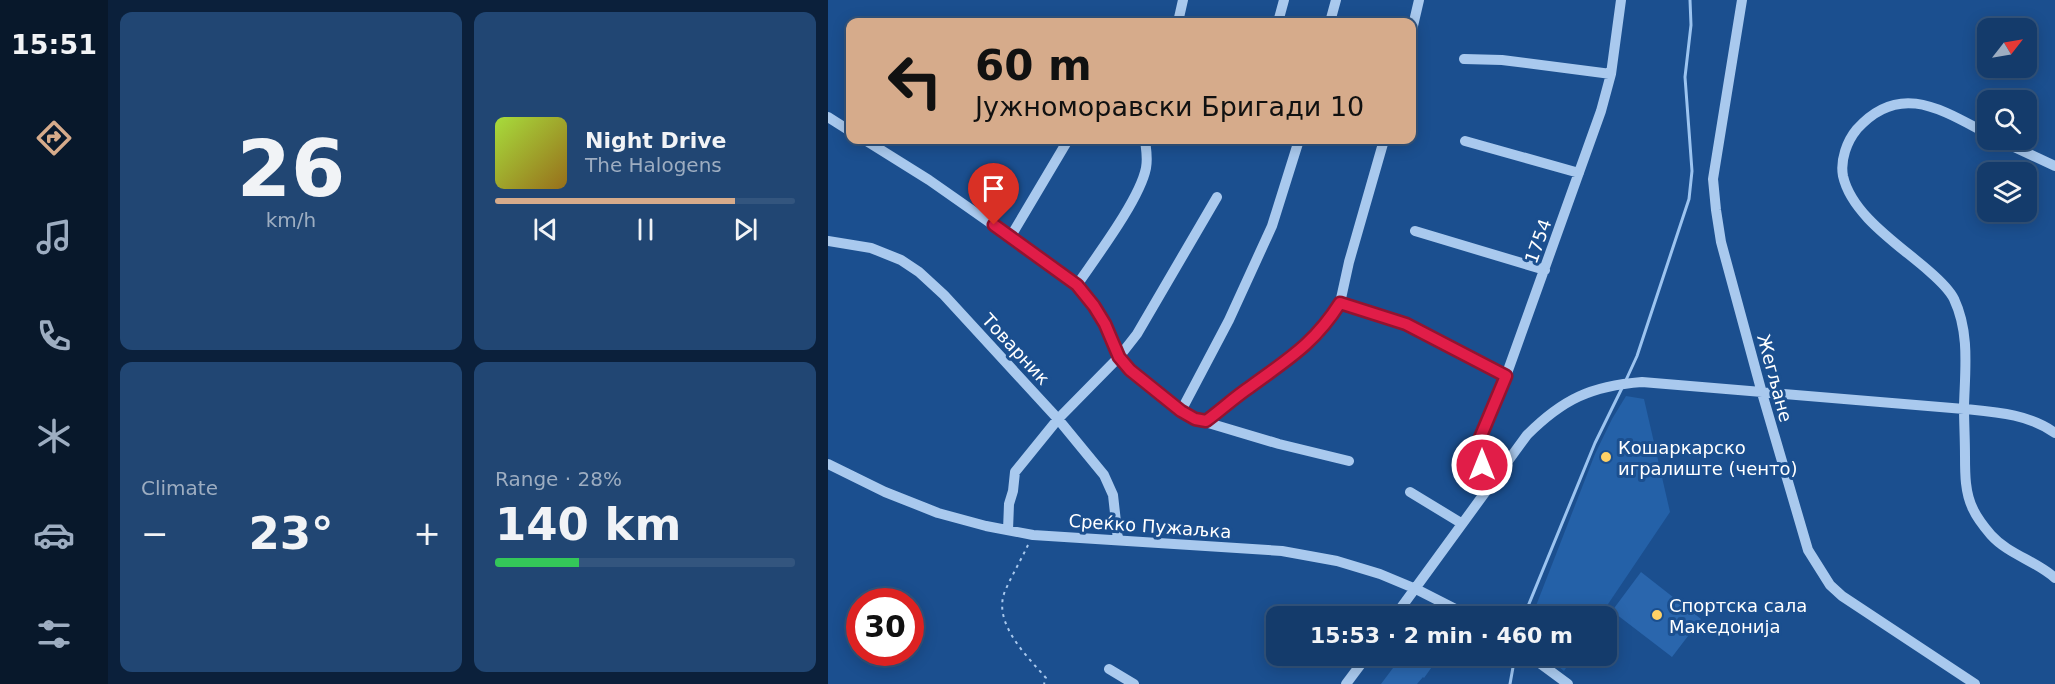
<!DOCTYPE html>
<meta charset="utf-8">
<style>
body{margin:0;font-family:"DejaVu Sans",sans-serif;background:#214673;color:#f1f3f6;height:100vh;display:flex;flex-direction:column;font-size:22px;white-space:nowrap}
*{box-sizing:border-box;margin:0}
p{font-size:20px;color:#9dadc1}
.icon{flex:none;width:33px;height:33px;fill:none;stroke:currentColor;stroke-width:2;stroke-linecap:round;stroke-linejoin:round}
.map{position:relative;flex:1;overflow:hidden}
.drawer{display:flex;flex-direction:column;gap:12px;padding:12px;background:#0b203b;width:720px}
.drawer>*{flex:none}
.guide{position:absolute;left:18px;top:18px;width:570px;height:126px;border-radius:12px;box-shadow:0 3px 15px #0003,0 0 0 2px #33557e;background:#d6ab8b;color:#111;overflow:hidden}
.needle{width:39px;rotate:59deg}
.tools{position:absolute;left:1149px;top:18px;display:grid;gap:12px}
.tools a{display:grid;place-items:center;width:60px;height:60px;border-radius:12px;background:#143b6b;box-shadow:0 3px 15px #0003,0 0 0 2px #33557e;font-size:30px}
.speed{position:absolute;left:18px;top:588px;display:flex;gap:12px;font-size:30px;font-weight:700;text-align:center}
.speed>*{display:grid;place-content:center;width:78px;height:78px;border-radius:50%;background:#143b6b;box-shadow:0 3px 15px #0003,0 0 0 2px #33557e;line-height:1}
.speed .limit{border:9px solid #d22;background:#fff;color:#111}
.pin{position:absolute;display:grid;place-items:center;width:51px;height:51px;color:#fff;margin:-62px -26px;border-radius:50% 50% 50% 0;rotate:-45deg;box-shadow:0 0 6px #0007}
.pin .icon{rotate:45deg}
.me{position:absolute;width:66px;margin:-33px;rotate:0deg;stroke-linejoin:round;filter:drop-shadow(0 0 4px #0008)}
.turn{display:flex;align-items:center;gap:21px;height:126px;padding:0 30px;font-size:27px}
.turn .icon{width:78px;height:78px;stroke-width:2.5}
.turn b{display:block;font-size:42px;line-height:51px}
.big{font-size:45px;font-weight:700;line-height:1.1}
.drawer .tile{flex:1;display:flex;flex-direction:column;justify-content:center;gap:9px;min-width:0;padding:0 21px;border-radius:12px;background:#214673}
.drawer .dial{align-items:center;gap:0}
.dial b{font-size:78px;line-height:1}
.song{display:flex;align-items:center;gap:18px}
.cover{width:72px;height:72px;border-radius:9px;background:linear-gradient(135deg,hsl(80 70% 55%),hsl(40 70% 35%))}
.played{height:6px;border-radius:3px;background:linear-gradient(90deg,#d6ab8b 80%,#33557e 80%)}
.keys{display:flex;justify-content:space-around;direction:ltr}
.heat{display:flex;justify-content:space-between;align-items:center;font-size:33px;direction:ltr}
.charge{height:9px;border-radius:4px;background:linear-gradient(90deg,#34c759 28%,#33557e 0)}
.drawer .tiles{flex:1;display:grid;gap:12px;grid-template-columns:repeat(2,1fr)}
.trip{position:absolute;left:438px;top:606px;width:351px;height:60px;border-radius:12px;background:#143b6b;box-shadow:0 3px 15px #0003,0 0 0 2px #33557e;font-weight:700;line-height:60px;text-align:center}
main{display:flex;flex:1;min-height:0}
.dock{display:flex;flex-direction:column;width:108px;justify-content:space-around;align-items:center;background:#08182b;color:#9dadc1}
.dock .icon{width:42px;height:42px}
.dock .on{color:#d6ab8b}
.dock b{font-size:27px;color:#f1f3f6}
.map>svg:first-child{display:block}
.green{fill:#2461a8}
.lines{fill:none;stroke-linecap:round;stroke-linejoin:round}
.stream{stroke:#9cc4f0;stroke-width:3}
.building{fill:#2a66ad}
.path{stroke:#a9c9ee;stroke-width:2;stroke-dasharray:3 4.5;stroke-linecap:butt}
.minor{stroke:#a9c9ee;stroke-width:10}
.route-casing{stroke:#92132f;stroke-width:15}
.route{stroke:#e11d48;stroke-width:10}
.poi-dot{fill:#ffd166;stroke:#1b4f8f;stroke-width:2}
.labels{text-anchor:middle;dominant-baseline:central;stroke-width:6;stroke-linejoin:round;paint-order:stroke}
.street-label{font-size:18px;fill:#fff;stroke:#1b4f8f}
.poi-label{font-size:18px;fill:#fff;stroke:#1b4f8f;text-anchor:start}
</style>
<main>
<nav class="dock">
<b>15:51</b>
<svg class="icon on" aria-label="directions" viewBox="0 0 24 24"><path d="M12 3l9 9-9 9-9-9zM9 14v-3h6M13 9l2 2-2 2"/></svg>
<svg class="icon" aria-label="music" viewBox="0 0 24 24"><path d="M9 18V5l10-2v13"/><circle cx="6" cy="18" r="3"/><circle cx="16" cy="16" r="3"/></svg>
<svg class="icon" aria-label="phone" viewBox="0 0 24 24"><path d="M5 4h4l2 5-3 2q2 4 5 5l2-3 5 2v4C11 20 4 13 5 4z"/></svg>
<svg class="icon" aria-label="climate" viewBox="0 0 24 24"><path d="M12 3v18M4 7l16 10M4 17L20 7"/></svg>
<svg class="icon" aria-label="car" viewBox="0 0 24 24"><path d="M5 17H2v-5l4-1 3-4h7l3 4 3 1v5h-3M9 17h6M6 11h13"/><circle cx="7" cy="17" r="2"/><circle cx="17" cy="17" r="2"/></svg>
<svg class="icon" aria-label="filters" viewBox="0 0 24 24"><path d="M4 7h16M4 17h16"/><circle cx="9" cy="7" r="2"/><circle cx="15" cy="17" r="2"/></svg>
</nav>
<section class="drawer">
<div class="tiles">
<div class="tile dial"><b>26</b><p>km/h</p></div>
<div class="tile">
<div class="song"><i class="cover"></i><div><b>Night Drive</b><p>The Halogens</p></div></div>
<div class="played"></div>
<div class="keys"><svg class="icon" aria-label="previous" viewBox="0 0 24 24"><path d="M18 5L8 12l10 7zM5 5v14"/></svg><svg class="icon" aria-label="pause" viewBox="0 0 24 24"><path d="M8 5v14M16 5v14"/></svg><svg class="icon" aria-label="next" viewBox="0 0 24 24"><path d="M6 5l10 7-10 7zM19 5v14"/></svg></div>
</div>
<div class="tile"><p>Climate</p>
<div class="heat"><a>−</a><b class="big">23°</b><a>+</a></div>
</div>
<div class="tile"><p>Range · 28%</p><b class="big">140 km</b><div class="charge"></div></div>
</div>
</section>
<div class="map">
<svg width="1227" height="684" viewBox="0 0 1227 684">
<rect width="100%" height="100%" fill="#1b4f8f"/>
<path class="green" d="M798,396L816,399L842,512L772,616H704L767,454L784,419Z
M717,656H746L736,671Z"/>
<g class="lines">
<path class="stream" d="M798,380L809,356L861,199L864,171L857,77L863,25L862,0
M696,616L767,443L794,388
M682,684L687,656"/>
</g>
<path class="building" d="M813,572L873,619L844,657L784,611Z
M574,656H594L606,664L596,678L595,677L589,684H553Z"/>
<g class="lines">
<path class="path" d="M200,545C193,560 184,575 177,591C164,623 199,656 218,678L216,684"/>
<path class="minor" d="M914,0L885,179L888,210L893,242L934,393L980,550L1002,585L1014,596L1147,684
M350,22L355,0
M450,22L456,0
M502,22L508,0
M584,30L591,0
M636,59L674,60L783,74
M0,117L22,131
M1160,134C1114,110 1072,81 1029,129C1019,141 1012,160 1015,176C1024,216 1073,246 1102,272C1110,279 1121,289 1126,299C1142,333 1137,370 1136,406C1136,423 1137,439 1137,456C1137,474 1137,493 1145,509C1149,518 1157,528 1163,535C1180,554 1208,561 1227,578
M37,140L101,180L218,262L249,285L266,306L277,324L295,364L353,411L367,419L451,444L521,461
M1171,140L1227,166
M637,141L751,173
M587,231L717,270
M183,236L240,140
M0,241L43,248L73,260L91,272L116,295L230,419L276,475L285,495L290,540
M249,285C268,257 312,199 318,168C320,158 318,149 317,140
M512,303L578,324L678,376
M353,411L401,320L444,226L471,140
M378,421L421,387L452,367L490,335L507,312L512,303L521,262L556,140
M0,464L57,492L110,513L158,526L205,535L454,551L509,561L552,574L588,589L641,616
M659,489L654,465L653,438L678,376L773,111L783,74L793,0
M582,492L633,523
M180,530L181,504L185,491L187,472L230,419L291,357L309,334L389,197
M567,616L699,435C735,399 763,386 814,382L1136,409C1167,412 1201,414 1227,433
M702,656L740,684
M281,669L306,684
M518,684L539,656"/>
</g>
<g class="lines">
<g class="route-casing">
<path id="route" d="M166,225L249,285L266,306L277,324L291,357L302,370L353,411L367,419L378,421C393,410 407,397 422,387C460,359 486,344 512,303L578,324L678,376L652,438L654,465"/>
</g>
<use href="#route" class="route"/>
</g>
<g class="poi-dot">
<circle cx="778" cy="457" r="6"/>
<circle cx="829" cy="615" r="6"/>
</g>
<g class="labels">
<g class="street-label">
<text transform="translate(710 241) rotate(-70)">1754</text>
<text transform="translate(188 349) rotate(47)">Товарник</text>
<text transform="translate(947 378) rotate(75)">Жегљане</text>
<text transform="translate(322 526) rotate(4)">Среќко Пужаљка</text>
</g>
<g class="poi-label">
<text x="790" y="447">Кошаркарско<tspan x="790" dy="21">игралиште (ченто)</tspan></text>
<text x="841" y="605">Спортска сала<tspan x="841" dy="21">Македонија</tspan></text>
</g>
</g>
</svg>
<div class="tools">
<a><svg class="needle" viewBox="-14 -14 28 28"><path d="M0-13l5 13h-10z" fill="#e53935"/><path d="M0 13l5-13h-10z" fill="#9dadc1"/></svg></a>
<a><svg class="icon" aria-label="search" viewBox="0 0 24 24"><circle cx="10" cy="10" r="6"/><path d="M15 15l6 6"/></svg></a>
<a><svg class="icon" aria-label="layers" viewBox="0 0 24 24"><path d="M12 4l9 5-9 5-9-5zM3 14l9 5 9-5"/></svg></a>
</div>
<div class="speed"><div class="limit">30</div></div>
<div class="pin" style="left:166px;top:225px;background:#d93025"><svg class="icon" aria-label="arrive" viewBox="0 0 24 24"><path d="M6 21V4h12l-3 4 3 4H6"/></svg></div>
<svg class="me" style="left:654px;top:465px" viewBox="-20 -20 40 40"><circle r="17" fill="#e11d48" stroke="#fff" stroke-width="3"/><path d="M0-11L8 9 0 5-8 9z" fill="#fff"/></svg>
<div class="trip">15:53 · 2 min · 460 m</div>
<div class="guide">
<div class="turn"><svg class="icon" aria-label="left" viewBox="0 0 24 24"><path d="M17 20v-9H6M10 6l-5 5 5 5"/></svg><div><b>60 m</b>Јужноморавски Бригади 10</div></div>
</div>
</div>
</main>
